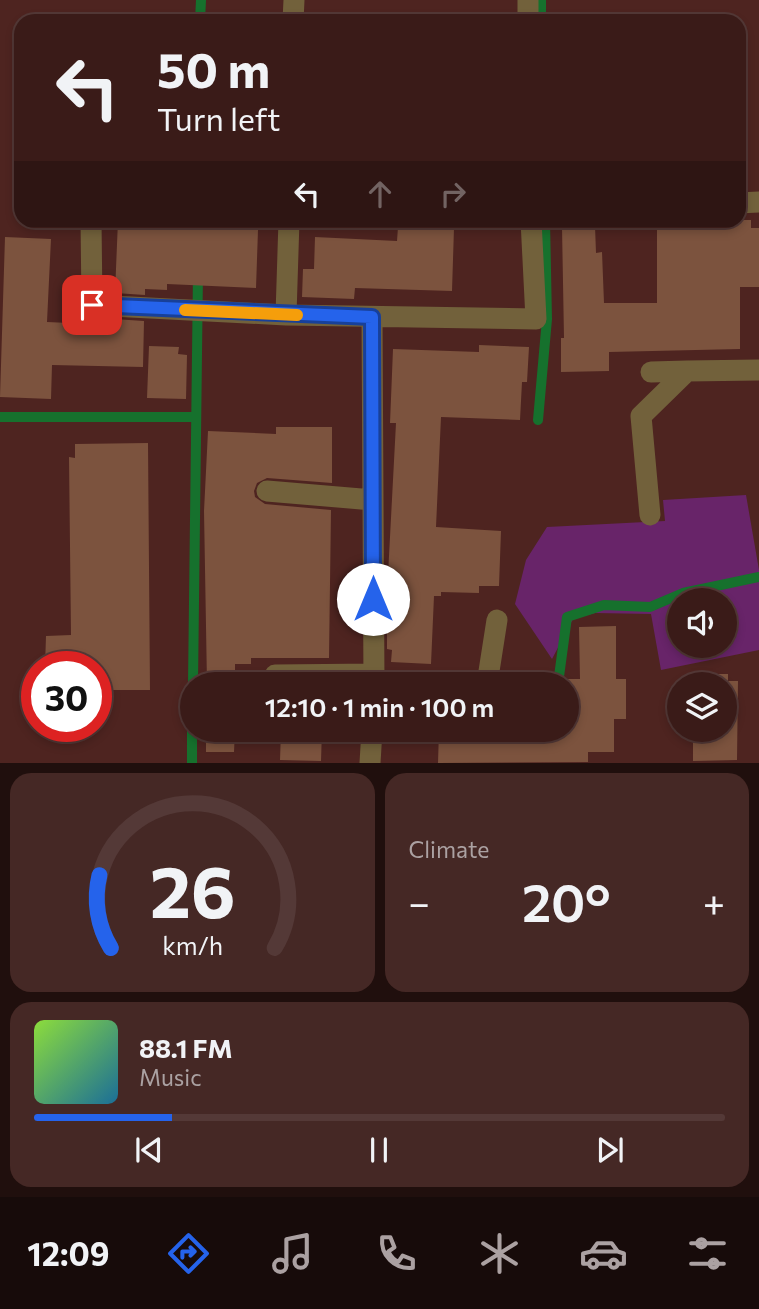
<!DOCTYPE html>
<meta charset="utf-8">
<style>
body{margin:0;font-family:Commissioner,sans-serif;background:#452825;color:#f1f3f6;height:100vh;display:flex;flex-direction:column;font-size:26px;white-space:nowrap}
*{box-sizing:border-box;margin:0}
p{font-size:23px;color:#aba1a2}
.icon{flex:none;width:38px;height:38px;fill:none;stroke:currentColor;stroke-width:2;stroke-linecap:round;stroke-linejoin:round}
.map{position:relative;height:763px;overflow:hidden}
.details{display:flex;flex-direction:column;gap:10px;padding:10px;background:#200f0d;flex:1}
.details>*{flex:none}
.top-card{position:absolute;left:14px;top:14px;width:732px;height:214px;border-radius:21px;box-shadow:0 4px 10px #0003,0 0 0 2px #543937;background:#3a1b18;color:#f1f3f6;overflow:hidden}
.tools{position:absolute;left:667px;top:588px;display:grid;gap:14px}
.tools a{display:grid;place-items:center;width:70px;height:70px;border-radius:50%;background:#3a1b18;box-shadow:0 4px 10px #0003,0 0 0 2px #543937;font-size:35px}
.speed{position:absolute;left:21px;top:651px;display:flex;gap:14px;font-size:35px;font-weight:700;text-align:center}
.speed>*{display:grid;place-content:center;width:91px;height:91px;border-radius:50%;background:#3a1b18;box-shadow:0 4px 10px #0003,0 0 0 2px #543937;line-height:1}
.speed .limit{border:10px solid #d22;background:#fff;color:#111}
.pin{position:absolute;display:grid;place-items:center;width:60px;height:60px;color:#fff;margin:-30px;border-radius:14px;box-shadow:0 4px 10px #0006}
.me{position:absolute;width:77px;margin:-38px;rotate:0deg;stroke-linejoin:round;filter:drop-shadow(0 0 5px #0008)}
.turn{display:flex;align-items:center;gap:24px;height:147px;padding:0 28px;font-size:32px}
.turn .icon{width:91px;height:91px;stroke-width:2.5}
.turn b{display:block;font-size:49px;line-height:60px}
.lanes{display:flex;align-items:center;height:66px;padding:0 28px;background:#0003;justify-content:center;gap:35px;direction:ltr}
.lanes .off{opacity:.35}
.big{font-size:52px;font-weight:600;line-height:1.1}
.details .tile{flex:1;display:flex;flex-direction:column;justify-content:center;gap:10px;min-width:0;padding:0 24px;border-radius:21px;background:#452825}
.details .dial{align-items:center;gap:0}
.dial svg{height:182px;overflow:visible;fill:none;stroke:#543937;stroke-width:7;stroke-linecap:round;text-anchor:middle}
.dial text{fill:#f1f3f6;stroke:none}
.song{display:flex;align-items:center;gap:21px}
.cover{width:84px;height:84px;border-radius:10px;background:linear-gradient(135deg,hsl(90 70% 55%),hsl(200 70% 35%))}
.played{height:7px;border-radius:4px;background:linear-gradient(90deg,#2563eb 20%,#543937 20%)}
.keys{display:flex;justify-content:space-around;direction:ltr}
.heat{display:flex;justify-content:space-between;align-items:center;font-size:38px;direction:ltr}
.details .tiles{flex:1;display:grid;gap:10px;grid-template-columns:1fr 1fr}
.tile:last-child{grid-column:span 2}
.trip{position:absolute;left:180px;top:672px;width:399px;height:70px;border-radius:35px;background:#3a1b18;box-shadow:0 4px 10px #0003,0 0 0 2px #543937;font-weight:600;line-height:70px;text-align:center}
.dock{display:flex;height:112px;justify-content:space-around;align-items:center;background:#170b0a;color:#aba1a2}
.dock .icon{width:49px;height:49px}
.dock .selected{color:#2563eb}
.dock b{font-size:32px;color:#f1f3f6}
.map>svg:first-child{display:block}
.green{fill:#682469;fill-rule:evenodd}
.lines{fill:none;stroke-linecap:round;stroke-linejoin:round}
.stream{stroke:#16712d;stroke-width:10}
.building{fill:#7c533e}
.minor{stroke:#72613b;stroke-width:21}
.route-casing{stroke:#184099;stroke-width:18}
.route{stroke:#2563eb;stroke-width:12}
.slow{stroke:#f59e0b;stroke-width:12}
</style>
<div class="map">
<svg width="759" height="763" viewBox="0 0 759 763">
<rect width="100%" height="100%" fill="#4e2420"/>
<path class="green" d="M746,495L759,570V650L661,670L651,614L595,613L573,619L552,659L515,604L526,560L547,527L665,521L663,500ZM679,600H724V646H679Z"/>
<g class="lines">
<path class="stream" d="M541,0V21
M200,21L201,0
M198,242V220
M0,417H196
M538,420L547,319L545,220
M193,684L198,272
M558,684L567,617L604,605L650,607L683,593L759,577
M192,763V696"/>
</g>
<path class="building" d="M118,220H170V227L258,230L256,288L167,284V290L145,289V295L115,293Z
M724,220H751V228H759V287H740V349L609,352V371L561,372V338H564L562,227L595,226L596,253L602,252L604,303H657V229H724Z
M398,227L454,228L452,291L355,288L354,299L302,297L303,269H314L315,237L397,241Z
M5,237L51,239L47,322L114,325V319L144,321L143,367L52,365L51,399L0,397Z
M479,345L529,347L527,382H522L520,420L441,417L436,527L501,531L499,586H479V593L441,592V596H434L431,664L391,662L392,650L387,649V594L396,423H390L393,349L479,352Z
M149,346L179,347L178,354L187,355L186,399L147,398Z
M276,427H332V483L267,478L257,483L254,491L255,497L265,504L331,510L329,658H251V664H235V684H207L204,511L208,431L276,434Z
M148,443L150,690H97L96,667H45L46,636L71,635L69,457L75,458V444Z
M616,626V679H626V719H614V752H588V762L438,763L439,730H567V684H563V679H580L579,627Z
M693,674H728V681H738L737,760L693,761V730H724V684H693Z
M206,730H235L234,752H206Z
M281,730H322L321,761L280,760Z"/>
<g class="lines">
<path class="minor" d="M528,0V21
M293,21L294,0
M738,203L759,202
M91,220L92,305L286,315L536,319L531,220
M286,315L289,220
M372,317L374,684
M687,371L759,370
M267,491L373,500
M650,515L641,416L687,371L651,372
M275,675L374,674
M487,684L497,620
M370,763L372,730"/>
</g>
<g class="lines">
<g class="route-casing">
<path id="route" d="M92,305L372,317L373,599"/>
</g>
<use href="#route" class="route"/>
<path class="slow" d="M185,310L297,315"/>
</g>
</svg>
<div class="tools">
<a><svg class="icon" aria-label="sound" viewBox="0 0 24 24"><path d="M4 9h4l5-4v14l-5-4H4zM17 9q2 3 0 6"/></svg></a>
<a><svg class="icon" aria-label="layers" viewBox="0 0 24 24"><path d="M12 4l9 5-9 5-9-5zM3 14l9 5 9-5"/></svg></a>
</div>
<div class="speed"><div class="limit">30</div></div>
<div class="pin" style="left:92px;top:305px;background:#d93025"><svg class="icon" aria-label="arrive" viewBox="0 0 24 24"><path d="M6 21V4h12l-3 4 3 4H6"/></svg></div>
<svg class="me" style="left:373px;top:599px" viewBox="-20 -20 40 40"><circle r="19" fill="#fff"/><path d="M0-13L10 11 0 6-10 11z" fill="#2563eb"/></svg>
<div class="trip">12:10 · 1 min · 100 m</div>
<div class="top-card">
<div class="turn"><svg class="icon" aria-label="left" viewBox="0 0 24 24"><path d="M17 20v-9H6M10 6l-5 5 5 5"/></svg><div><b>50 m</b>Turn left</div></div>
<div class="lanes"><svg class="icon" aria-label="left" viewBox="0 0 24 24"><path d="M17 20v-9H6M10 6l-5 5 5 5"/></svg><svg class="icon off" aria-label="ahead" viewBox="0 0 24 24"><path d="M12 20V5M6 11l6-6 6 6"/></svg><svg class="icon off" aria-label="right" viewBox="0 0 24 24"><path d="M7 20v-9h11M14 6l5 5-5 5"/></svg></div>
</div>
</div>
<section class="details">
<div class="tiles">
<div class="tile dial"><svg viewBox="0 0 100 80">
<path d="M14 69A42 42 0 1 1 86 69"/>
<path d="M14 69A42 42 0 0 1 9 37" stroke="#2563eb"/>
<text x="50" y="56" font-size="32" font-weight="700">26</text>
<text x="50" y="72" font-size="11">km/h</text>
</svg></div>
<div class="tile"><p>Climate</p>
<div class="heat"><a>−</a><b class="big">20°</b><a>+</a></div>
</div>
<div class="tile">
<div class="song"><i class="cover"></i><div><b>88.1 FM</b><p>Music</p></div></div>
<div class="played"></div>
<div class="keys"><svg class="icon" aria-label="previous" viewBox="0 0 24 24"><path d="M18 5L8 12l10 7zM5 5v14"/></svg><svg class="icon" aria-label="pause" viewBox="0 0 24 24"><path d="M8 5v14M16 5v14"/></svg><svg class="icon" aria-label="next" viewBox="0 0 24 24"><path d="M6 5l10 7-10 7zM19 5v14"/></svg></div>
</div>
</div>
</section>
<nav class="dock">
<b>12:09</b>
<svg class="icon selected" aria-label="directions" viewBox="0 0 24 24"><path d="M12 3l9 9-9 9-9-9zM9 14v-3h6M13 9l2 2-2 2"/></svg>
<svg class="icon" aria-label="music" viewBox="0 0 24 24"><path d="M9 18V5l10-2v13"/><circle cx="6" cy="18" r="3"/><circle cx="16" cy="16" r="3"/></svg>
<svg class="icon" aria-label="phone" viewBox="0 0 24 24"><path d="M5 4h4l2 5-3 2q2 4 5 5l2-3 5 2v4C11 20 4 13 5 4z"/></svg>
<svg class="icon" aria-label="climate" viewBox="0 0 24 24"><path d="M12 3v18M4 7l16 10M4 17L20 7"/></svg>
<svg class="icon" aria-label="car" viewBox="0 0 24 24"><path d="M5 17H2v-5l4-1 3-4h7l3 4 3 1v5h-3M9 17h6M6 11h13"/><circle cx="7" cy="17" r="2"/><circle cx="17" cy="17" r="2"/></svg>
<svg class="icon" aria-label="filters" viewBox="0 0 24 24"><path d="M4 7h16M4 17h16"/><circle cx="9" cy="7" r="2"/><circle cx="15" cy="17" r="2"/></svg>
</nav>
